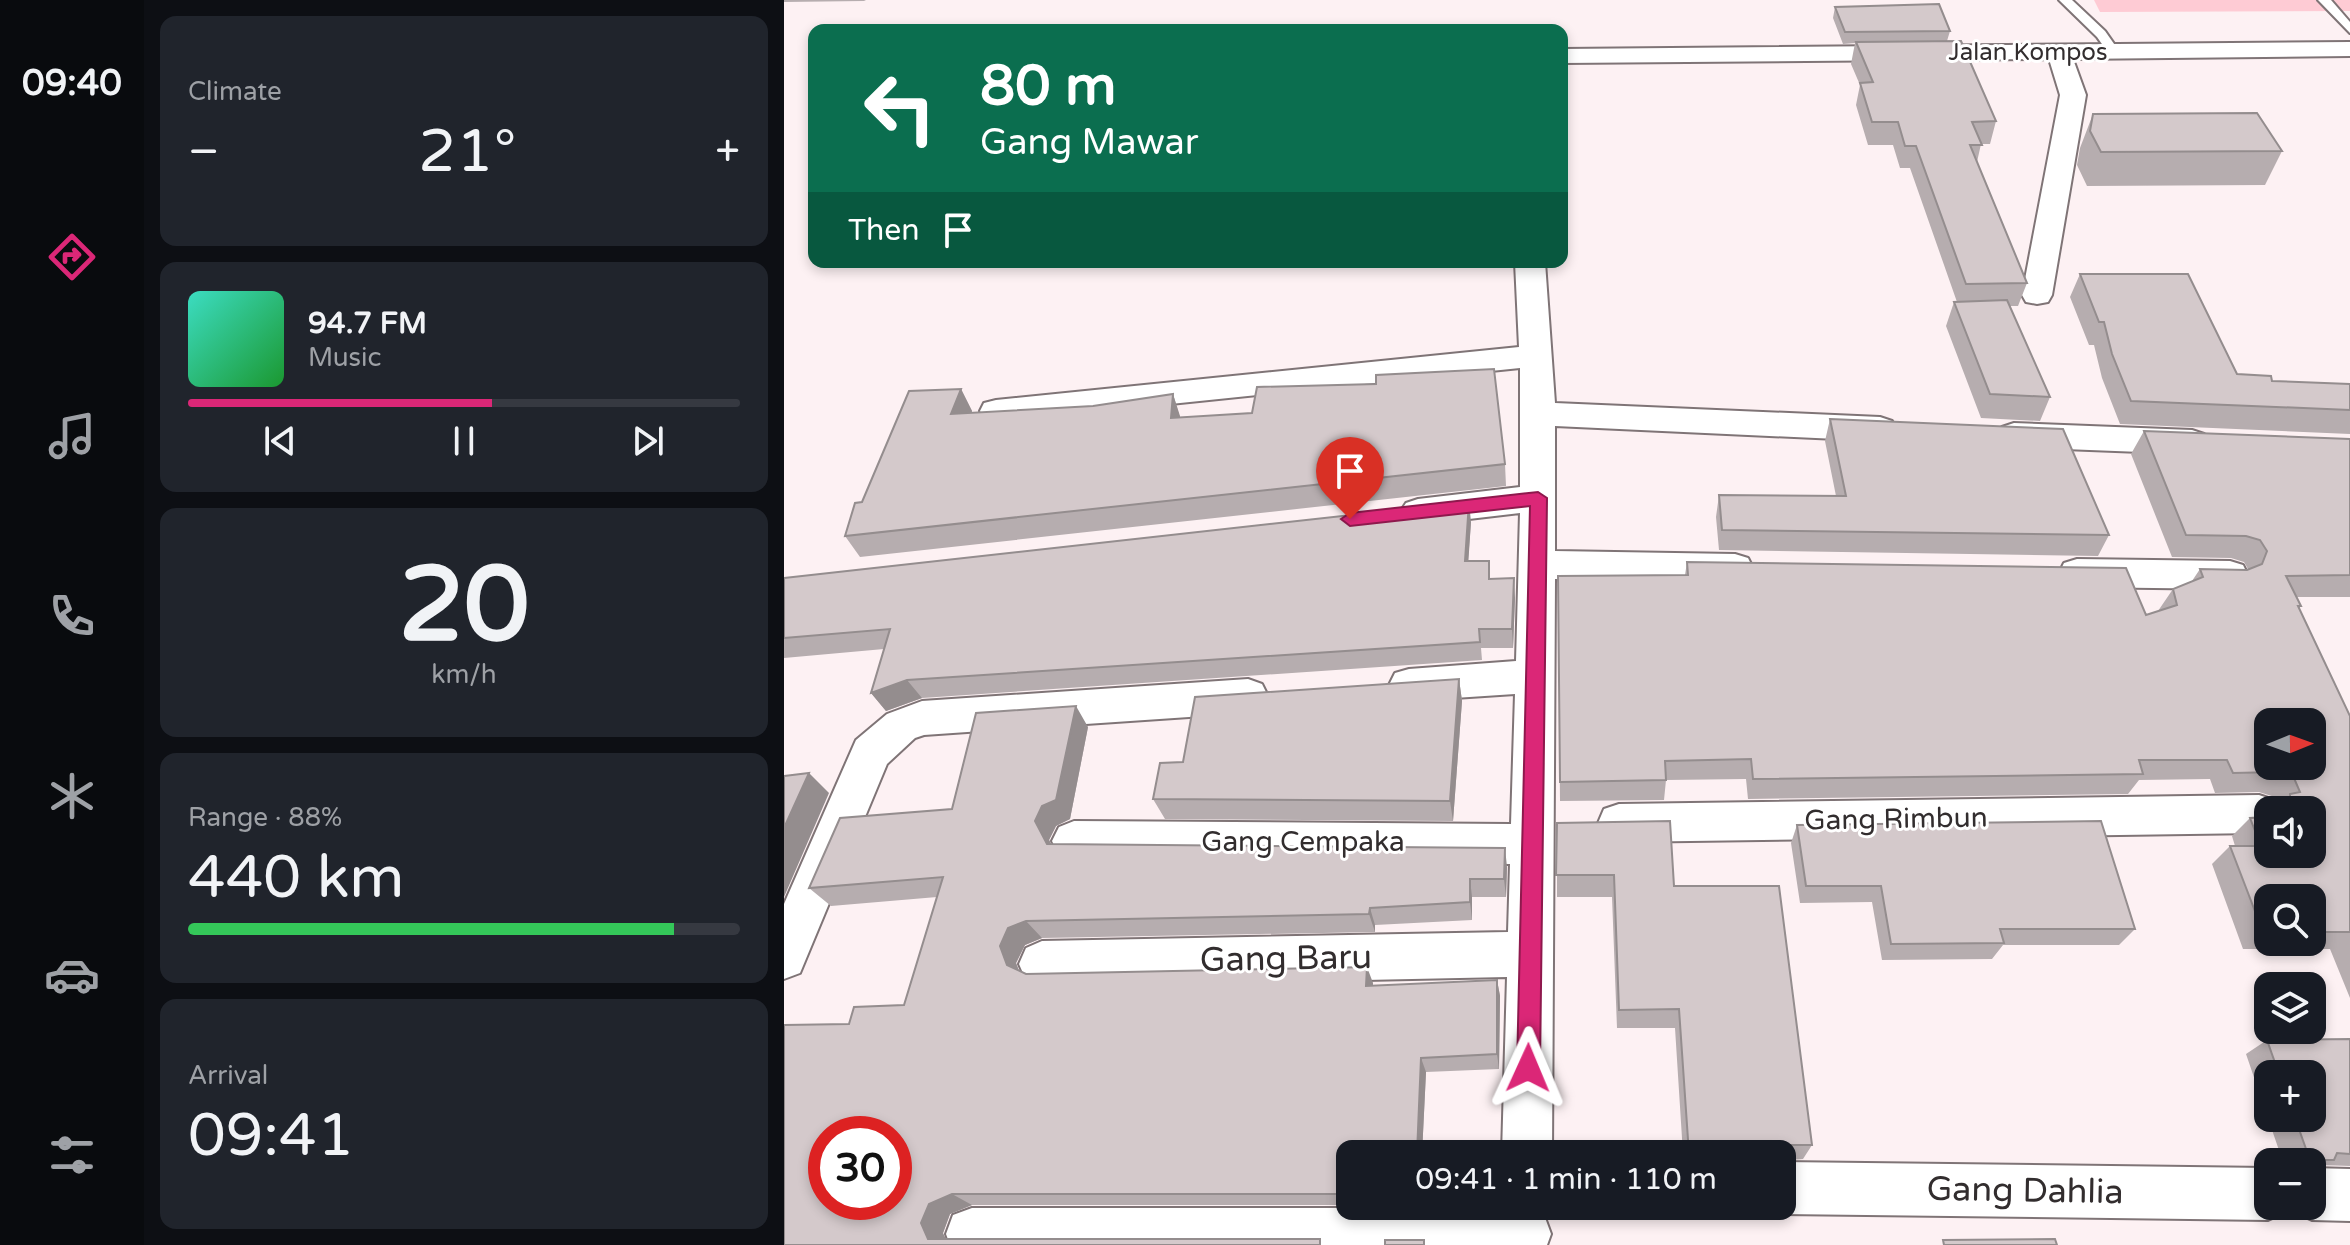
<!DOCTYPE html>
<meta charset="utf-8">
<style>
body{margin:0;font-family:"Varela Round",sans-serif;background:#20242c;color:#f1f3f6;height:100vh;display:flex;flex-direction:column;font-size:30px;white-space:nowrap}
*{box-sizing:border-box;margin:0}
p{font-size:26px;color:#9ea1a6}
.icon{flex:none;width:44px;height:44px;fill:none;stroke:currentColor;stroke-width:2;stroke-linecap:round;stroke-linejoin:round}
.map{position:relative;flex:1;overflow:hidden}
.details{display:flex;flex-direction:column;gap:16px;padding:16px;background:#0d0f14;width:640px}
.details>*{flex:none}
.banner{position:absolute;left:24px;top:24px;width:760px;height:244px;border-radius:16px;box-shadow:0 4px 12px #0003;background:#0b6e4f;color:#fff;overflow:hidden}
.needle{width:52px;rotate:89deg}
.fabs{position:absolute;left:1470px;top:708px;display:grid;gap:16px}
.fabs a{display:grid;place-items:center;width:72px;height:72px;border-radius:16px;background:#171b24;box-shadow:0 4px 12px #0003;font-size:40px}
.speed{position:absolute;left:24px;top:1116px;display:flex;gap:16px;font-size:40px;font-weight:700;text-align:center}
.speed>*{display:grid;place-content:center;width:104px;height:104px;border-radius:50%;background:#171b24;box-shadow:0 4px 12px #0003;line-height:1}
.speed .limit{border:12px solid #d22;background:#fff;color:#111}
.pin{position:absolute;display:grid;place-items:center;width:68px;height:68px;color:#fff;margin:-82px -34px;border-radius:50% 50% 50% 0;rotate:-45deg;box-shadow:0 0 8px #0007}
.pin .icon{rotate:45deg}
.me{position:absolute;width:88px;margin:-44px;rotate:1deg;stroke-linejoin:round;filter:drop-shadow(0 0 6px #0008)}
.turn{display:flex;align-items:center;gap:28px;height:168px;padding:0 40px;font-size:36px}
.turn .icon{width:104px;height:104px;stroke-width:2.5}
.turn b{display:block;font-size:56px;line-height:68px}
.then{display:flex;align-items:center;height:76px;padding:0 40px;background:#0003;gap:16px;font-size:30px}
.big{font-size:60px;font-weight:600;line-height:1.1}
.details .card{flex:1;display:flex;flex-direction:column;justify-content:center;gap:12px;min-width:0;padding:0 28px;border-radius:16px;background:#20242c}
.details .dial{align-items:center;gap:0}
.dial b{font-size:104px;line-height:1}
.song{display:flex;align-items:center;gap:24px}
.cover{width:96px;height:96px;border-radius:12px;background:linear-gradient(135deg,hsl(170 70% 55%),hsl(130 70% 35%))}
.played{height:8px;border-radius:4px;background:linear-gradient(90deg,#db2777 55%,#363941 55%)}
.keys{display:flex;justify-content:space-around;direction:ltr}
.heat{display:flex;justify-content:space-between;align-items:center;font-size:44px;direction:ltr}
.charge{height:12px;border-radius:6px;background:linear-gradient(90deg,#34c759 88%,#363941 0)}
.trip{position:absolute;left:552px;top:1140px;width:460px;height:80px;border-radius:16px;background:#171b24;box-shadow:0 4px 12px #0003;font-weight:600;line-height:80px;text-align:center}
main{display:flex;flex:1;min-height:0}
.menu{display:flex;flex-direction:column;width:144px;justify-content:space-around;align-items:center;background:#090b0e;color:#9ea1a6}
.menu .icon{width:56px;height:56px}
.menu .active{color:#db2777}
.menu b{font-size:36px;color:#f1f3f6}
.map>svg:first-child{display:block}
.green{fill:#fecbd4}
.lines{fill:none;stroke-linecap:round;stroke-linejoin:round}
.lane-casing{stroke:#7f7476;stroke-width:4}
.street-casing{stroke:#7f7476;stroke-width:4}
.lane{fill:#fff;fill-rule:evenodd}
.street{fill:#fff;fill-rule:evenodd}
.wall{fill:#b6adaf;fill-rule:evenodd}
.shaded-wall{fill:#948d8e}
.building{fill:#d4c9cb;stroke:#948d8e;stroke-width:2;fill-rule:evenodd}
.route{fill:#db2777;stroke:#8e194d;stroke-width:2}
.labels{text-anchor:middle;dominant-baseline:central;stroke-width:6;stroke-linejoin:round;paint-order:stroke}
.far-street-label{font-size:24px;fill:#322d2e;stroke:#fff}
.street-label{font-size:28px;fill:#322d2e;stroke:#fff}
.near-street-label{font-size:34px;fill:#322d2e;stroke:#fff}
</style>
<main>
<nav class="menu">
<b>09:40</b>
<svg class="icon active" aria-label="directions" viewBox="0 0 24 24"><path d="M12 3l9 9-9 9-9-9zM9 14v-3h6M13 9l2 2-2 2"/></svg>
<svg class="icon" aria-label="music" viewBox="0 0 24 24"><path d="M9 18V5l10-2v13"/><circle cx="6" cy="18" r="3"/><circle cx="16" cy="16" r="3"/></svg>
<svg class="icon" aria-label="phone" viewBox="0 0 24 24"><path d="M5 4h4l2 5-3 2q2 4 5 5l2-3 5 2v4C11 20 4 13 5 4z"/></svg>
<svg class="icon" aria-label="climate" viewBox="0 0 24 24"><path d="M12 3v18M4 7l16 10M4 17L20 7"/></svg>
<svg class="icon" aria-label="car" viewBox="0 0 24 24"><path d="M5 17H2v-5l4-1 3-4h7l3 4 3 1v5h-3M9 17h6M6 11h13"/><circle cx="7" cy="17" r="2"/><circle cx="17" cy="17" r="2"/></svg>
<svg class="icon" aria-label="filters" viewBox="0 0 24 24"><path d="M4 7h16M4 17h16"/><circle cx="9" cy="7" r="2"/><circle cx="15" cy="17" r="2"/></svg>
</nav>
<section class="details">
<div class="card"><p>Climate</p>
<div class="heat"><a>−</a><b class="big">21°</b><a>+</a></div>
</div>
<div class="card">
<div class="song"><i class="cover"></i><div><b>94.7 FM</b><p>Music</p></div></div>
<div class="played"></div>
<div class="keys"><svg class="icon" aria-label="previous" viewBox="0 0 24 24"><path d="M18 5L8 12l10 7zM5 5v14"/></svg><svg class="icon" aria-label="pause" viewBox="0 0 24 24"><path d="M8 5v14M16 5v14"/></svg><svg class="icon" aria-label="next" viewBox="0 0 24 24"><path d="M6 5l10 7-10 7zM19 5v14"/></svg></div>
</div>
<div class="card dial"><b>20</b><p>km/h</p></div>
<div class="card"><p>Range · 88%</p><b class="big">440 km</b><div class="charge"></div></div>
<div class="card"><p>Arrival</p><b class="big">09:41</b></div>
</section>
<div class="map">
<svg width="1566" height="1245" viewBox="0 0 1566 1245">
<rect width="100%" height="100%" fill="#fdf1f3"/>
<path class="green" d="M1310,0H1566V11L1316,12Z"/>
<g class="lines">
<g class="lane-casing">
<path id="lane" d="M1275,0H1288L1321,31L1335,51L1333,54H1325L1313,37Z
M1534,0H1547L1566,22V33Z"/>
</g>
<g class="street-casing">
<path id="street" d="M1566,42V56L1289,59L1302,95L1268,295L1264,302L1253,304L1242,302L1238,295L1276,95L1265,59L778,63V49Z
M731,262H761L771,403L1096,417L1108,421L1113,429L1108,437L1096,441L771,426V551L951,554L964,558L969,568L964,578L951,582L771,579L768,1154H718L723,977L258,987L242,980L235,964L242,948L258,941L724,932L726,864L290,861L275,855L268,841L275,827L290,821L727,824L731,694L625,701L611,697L605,685L611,673L625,669L732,661L736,513L634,525L622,521L616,512L622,503L634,499L736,487V368L212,422L200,419L196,411L200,403L212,400L735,347Z
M1230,423L1408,430L1420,434L1425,442L1420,450L1408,454L1230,447L1218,443L1213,435L1218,427Z
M1293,559L1446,561L1459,565L1464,575L1459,585L1446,589L1293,587L1280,583L1275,573L1280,563Z
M464,679L478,684L484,696L478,708L464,713L140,735L131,738L103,764L16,973L0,979V904L72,740L103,714L138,701Z
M1475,795L1490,800L1494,810H1484V830L1475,833L835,842L820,837L814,823L820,809L835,804Z
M998,1162L1484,1168V1206H1505L1502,1212L1484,1220L998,1214L980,1206H998Z
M1528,1168L1566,1169V1221L1528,1220L1510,1212L1507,1206H1528Z
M188,1208H741L760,1215L767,1234L763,1245H166L162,1234L169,1215Z"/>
</g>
<use href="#lane" class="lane"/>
<use href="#street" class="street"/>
</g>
<path class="wall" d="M0,0H82L80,1L0,2Z
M1051,7L1166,31L1163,41L1212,121L1206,144H1197L1193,162L1243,283L1234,306H1226L1266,397L1256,421L1197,418L1162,326L1170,302H1173L1126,168H1116L1109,145H1084L1072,105L1076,85L1067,64L1071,43L1059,44L1049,18Z
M1309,114L1498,151L1481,185L1303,186L1293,165L1296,148Z
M1296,274L1453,374L1488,381L1566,384V434L1336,424L1318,378L1310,345H1305L1286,297Z
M177,389L188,411V413L309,406L389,394L396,418L721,464L722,486L76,557L61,536L78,502Z
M1046,419L1325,535L1314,556L935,550L932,517L935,495L1052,496L1041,441Z
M1360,431L1566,439V597H1513L1517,606L1515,609L1566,716V998L1546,949H1459L1428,864L1446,846H1451L1448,836L1466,818L1484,854L1528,810H1490L1494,806L1491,797L1475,792L1431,793L1426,779L1355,780L1344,794L964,799L962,779L882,780L880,800L776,801L774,576L901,575L903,562L1362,615L1374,611L1389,589L1408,581L1416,569H1464L1460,562L1447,558L1388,557L1347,454ZM1484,898H1528V942H1484Z
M687,522L684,561L731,598L729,648H697L698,660L138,698L102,711L87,693L100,649L0,658V578Z
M675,679L678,701L669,821L381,819L369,799L399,762Z
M304,727L286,819L272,826L265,840L268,844L723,867L722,897H688V920L591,925V932L258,938L241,945L232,963L235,971L242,974L589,983V986L713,980L716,996L715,1069L642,1072L638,1154H566V1205H188L166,1214L159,1233L0,1245L65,1024L120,1005L153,897L47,906L25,888L168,809Z
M773,823L890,886L1028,1145L1019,1159L1004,1160L998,1171V1154H899L891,1028H833L828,897H773Z
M1013,825L1351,929L1335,945H1219L1208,959L1098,960L1088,902L1016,903L1007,843Z
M1566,1039V1166L1538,1165L1528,1170V1162H1499L1462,1054L1483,1040ZM1484,1074H1528V1118H1484Z"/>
<path class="shaded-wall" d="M177,389L188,411L179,436L167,414Z
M389,394L396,416L395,440L387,418Z
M685,502L687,522L683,581L681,561Z
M730,578L731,598L729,648L728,629Z
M675,679L678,701L669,821L666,801Z
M123,680L138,698L102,711L87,693Z
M292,706L304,727L286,819L272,826L265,840L277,863L263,844L251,821Z
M25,773L45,793L0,897V828Z
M721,848L723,867L722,897L720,879Z
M686,879L688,897V920L686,902Z
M586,908L591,925V932L585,914Z
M242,921L258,938L241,945L232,963L239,981L223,965L216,946L224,928Z
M583,967L589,983L588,1002L582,986Z
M713,980L716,996L715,1069L713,1054Z
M637,1058L642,1072L638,1154H633Z
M168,1194L188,1205L166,1214L159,1233L165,1245L144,1239L137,1223L145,1204Z"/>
<path class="building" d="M1155,4L1166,31L1061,32L1051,7Z
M1177,41L1212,121L1188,122L1198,145H1186L1243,283L1182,284L1132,146H1121L1114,122H1088L1076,83L1089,82L1072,42Z
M1473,113L1498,151L1317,152L1306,131L1309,114Z
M1296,274H1404L1453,374L1487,376L1488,381L1566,384V410L1347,401L1328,354L1320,322H1315Z
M1223,300L1266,397L1206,394L1170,302Z
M710,369L721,464L61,536L71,503L78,502L125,391L177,389L167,414L309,406L389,394L387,418L468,413L473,387L592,384V375Z
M1046,419L1279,429L1325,535L938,530L935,495L1062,496Z
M1360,431L1566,439V575L1502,576L1517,606H1514L1566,716V932H1528V898H1484V932H1479L1446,846H1477L1466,818L1484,817V854H1528V810H1506V794L1516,792L1510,778L1494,772L1449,773L1443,760H1355L1359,774L969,779L967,759L881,761L882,780L776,782L774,576L904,575L903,562L1342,568L1362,615L1393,605L1389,589L1419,577L1416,569L1463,570L1478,564L1483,551L1476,540L1462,536L1402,535ZM1484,722H1528V766H1484Z
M685,502L681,561H705V579L730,578L728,629H695L696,642L123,680L87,693L106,629L0,638V578Z
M675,679L666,801L369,799L376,763L399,762L411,697Z
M292,706L272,800L258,806L251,821L263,844L721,848L720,879H686V902L586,908L585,914L242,921L224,928L216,946L223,965L242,974L583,967L582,986L713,980V1054L637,1058L633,1154H566V1194H168L145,1204L137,1223L144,1239H536V1245H0V1025L65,1024L70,1007L120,1005L159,877L25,888L56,818L168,809L192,713ZM42,1134H110V1202H42Z
M25,773L0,828V776Z
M886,821L890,886H995L1028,1145H1005L1004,1162H998V1154H905L895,1009L835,1010L830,875H772L773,823Z
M1317,821L1351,929H1216L1220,943L1107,944L1097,886H1022L1013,825Z
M1566,1039V1154L1553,1153L1550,1160H1526L1511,1118H1528V1074H1495L1483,1040Z
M1271,1239L1273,1245H1160L1159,1240Z
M601,1240H640V1245H601Z"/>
<path class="route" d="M754,492L763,498L756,1068L753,1077L744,1080L736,1077L733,1068L746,506L566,526L557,519L566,513Z"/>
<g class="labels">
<g class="far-street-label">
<text x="1244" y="52">Jalan Kompos</text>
</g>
<g class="street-label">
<text transform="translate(1112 819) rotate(-1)">Gang Rimbun</text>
<text x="519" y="842">Gang Cempaka</text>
</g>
<g class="near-street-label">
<text transform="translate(502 959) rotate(-1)">Gang Baru</text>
<text transform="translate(1241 1191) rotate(1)">Gang Dahlia</text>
</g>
</g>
</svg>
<div class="fabs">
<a><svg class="needle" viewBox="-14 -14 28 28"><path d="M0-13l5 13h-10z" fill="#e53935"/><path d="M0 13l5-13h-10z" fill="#9ea1a6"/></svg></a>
<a><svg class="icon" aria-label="sound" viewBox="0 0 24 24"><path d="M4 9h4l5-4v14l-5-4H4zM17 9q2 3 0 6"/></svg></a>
<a><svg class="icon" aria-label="search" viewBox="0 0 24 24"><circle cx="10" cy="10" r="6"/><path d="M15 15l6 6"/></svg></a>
<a><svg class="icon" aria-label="layers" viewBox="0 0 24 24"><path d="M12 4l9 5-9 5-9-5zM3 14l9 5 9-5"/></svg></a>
<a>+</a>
<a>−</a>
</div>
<div class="speed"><div class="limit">30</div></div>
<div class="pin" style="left:566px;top:519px;background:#d93025"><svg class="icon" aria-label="arrive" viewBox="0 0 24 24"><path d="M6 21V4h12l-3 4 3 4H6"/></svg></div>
<svg class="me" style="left:744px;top:1068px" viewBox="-20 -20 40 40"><path d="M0-17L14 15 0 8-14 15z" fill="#db2777" stroke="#fff" stroke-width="4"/></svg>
<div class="trip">09:41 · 1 min · 110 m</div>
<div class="banner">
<div class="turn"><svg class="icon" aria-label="left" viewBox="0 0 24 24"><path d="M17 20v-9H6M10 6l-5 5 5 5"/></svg><div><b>80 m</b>Gang Mawar</div></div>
<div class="then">Then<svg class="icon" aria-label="arrive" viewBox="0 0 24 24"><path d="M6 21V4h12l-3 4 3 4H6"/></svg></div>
</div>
</div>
</main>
